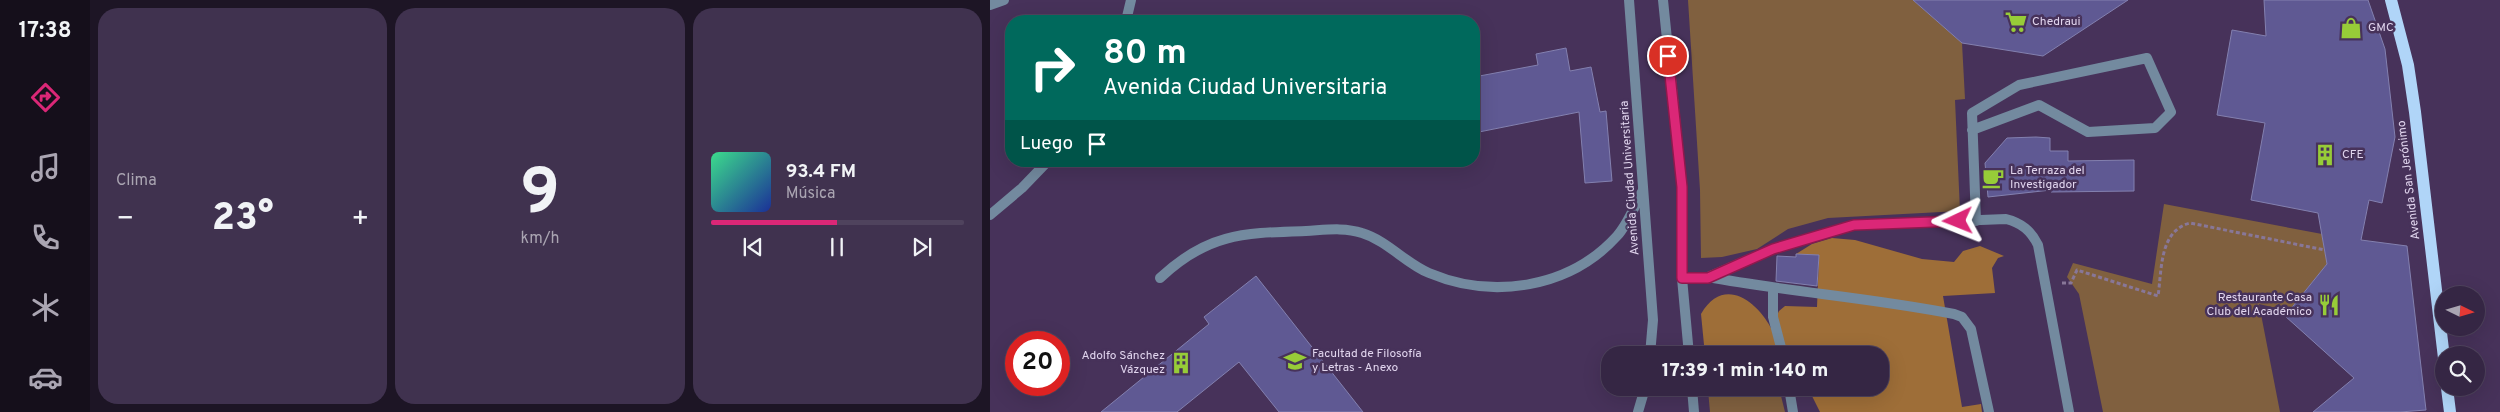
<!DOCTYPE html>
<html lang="es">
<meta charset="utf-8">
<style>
body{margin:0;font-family:Overpass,sans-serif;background:#40324f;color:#f1f3f6;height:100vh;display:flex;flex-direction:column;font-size:19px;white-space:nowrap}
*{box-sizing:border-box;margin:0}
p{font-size:16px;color:#aaa5b2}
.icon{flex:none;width:28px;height:28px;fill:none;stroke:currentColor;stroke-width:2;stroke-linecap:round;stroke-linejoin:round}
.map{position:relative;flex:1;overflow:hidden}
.panel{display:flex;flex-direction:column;gap:8px;padding:8px;background:#1d1525;width:900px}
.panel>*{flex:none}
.top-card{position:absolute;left:15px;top:15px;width:475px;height:152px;border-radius:20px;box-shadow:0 5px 20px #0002,0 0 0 1px #4f435d;background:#00695c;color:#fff;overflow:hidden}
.needle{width:32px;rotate:95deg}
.tools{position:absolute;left:1445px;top:286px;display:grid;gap:10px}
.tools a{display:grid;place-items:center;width:50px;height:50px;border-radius:50%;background:#352644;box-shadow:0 5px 20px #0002,0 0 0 1px #4f435d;font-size:25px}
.speed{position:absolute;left:15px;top:331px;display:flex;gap:10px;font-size:25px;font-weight:700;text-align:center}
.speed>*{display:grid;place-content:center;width:65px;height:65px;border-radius:50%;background:#352644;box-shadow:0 5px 20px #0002,0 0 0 1px #4f435d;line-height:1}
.speed .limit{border:8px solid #d22;background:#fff;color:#111}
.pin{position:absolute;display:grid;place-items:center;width:42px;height:42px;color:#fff;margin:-21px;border:2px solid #fff;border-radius:50%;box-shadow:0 1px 5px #0007}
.me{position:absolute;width:55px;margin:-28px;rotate:268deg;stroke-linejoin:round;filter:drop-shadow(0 0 4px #0008)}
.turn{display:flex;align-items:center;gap:18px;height:105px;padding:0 15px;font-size:22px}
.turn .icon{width:65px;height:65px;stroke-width:2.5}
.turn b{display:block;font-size:35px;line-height:42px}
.then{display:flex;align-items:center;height:48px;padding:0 15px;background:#0003;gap:10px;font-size:19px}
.big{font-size:38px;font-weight:800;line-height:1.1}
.panel .widget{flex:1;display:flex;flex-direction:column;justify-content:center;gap:8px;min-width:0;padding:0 18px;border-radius:20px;background:#40324f}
.panel .dial{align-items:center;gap:0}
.dial b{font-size:65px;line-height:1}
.song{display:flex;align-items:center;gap:15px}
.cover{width:60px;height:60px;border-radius:8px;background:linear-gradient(135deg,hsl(150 70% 55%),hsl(230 70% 35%))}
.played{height:5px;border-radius:2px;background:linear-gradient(90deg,#db2777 50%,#4f435d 50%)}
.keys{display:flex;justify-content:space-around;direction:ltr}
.heat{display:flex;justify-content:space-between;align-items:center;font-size:28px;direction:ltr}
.panel .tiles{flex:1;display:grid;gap:8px;grid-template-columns:repeat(3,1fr)}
.trip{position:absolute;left:611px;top:346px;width:288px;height:50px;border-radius:20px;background:#352644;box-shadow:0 5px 20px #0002,0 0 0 1px #4f435d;font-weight:800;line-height:50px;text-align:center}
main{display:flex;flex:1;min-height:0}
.dock{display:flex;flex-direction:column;width:90px;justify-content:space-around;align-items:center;background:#150f1b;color:#aaa5b2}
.dock .icon{width:35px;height:35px}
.dock .active{color:#db2777}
.dock b{font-size:22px;color:#f1f3f6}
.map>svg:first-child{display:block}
.green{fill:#80603f}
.forest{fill:#9e6e38}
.building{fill:#5f5993;stroke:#8380af}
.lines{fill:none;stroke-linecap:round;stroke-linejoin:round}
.path{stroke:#887798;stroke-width:3;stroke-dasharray:4 2.5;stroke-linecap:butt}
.service{stroke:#738a9f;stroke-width:10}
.minor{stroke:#738a9f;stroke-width:10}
.tertiary{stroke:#738a9f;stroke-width:10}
.primary{stroke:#b0d5f8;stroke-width:12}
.route-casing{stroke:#8e194d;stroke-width:12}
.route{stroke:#db2777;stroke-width:9}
.labels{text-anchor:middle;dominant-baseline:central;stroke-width:5;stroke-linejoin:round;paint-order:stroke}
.poi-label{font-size:12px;fill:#e1d5ee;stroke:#47325a;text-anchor:start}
.street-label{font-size:12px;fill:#e1d5ee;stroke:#47325a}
</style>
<main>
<nav class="dock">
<b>17:38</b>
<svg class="icon active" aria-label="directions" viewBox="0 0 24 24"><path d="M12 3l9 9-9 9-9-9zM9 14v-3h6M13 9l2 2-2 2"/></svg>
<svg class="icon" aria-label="music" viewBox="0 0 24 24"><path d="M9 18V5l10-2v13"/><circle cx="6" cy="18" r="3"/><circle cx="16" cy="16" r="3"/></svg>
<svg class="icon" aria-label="phone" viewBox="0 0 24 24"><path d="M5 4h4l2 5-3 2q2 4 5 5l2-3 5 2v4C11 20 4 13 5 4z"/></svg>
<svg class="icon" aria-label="climate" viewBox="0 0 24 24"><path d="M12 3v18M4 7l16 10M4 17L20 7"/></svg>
<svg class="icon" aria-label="car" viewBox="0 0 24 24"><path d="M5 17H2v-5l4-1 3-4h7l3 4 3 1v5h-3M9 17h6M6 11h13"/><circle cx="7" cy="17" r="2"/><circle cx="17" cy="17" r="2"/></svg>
</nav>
<section class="panel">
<div class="tiles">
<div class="widget"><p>Clima</p>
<div class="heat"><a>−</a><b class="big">23°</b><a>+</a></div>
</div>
<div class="widget dial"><b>9</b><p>km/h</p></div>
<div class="widget">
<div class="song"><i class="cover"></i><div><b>93.4 FM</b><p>Música</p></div></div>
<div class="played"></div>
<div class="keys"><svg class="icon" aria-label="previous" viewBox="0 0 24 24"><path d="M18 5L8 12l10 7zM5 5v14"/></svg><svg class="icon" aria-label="pause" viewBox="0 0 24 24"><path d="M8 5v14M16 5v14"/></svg><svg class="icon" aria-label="next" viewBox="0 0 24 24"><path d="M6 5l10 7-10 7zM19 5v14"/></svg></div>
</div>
</div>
</section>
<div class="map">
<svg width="1510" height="412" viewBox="0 0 1510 412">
<rect width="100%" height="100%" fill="#47325a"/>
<path class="green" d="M698,0H923L972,43L975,99L965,100L970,211L838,218L798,229L767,249L732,257L711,258L710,190Z
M1174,204L1332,234L1337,264L1302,307L1286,308L1269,304L1290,412H1113L1089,294L1077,277L1083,263L1162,284Z
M756,388H789L795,412H720L718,390H744Z"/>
<path class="forest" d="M842,238L865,240L932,259L964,262L973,251L990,246L1014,256L1008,258L1002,268L1005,293L953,296L972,407L991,404L992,412H830L818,388H890V355H715L711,314C733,276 766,300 781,328L789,311L795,306L827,307L829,256L806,254L822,244Z"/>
<path class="building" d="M923,0H1138L1053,56L972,43Z
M1274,0H1378L1395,49L1405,137L1392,203L1379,200L1371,240L1417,246L1436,410L1410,412H1323L1364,378L1295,316L1337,264L1328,213L1261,200L1275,123L1227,115L1242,30L1276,36Z
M576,48L580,71L601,67L610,112L616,111L622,181L595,183L589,112L484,133V77L548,65L546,54Z
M1046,137L1060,138V151H1078V161L1144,160V191L1061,192V190L998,197L995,163L1017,138Z
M806,254L829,255L827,286L786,281L787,256L806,257Z
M266,276L373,412H289L249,362L187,412H111L219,324L214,317Z"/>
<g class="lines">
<path class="path" d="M1072,283H1081L1087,270L1168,296C1172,270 1169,231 1200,223L1335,250"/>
<path class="service" d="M982,130L1049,105L1098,132L1165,128L1181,112L1157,58L1029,85L982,113L986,221
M170,278C218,233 253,233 316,231C335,230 354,227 372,233C398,241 415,263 439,273C503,300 580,288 627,236C638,224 645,205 653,190
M692,278L718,277
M783,289V317L793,355
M799,388L803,412
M999,412L981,329L972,317L964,314C883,298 800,292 718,277L783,249L864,225L1016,219C1032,223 1041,231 1048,245L1079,412"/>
<path class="minor" d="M0,5L14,0
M136,21L141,0
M0,215L32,188L58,161"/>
<path class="tertiary" d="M639,0L663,320L660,355
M673,0L692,187V278L699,355
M702,388L704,412
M648,412L655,388"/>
<path class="primary" d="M1401,0L1418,65L1425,112L1454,358
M1457,388L1460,412"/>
</g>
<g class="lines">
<g class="route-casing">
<path id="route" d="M678,56L692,187V278H718L783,249L864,225L968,221"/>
</g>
<use href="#route" class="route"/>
</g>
<defs>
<g id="supermarket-bare" transform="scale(1.725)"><path d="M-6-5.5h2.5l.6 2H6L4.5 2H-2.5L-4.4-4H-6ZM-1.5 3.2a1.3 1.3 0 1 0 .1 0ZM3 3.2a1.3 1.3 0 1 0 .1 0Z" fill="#97cc38" stroke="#47325a" stroke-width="2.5" paint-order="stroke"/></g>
<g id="shop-bare" transform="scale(1.725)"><path d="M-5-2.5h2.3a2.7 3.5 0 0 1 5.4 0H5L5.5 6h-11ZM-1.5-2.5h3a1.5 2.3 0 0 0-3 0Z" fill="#97cc38" stroke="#47325a" stroke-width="2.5" paint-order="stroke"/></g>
<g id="building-bare" transform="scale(1.725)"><path d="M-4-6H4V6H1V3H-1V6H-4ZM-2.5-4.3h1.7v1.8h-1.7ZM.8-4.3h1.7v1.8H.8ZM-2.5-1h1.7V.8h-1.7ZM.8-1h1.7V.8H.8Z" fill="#97cc38" stroke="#47325a" stroke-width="2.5" paint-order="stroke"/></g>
<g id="cafe-bare" transform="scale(1.725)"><path d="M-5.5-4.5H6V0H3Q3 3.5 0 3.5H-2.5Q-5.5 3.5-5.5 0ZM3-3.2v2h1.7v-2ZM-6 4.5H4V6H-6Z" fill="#97cc38" stroke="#47325a" stroke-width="2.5" paint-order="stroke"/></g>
<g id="restaurant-bare" transform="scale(1.725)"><path d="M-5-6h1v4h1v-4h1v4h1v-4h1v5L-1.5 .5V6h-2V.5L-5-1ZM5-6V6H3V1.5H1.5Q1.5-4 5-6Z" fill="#97cc38" stroke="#47325a" stroke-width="2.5" paint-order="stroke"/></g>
<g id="university-bare" transform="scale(1.725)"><path d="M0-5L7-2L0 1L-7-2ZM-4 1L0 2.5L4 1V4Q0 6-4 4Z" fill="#97cc38" stroke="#47325a" stroke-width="2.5" paint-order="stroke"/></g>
</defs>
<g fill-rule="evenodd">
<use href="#supermarket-bare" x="1026" y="22"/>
<use href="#shop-bare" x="1361" y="28"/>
<use href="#building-bare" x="1335" y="155"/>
<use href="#cafe-bare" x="1003" y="178"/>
<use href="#restaurant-bare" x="1339" y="305"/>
<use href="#university-bare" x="305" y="361"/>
<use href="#building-bare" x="191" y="363"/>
</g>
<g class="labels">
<g class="poi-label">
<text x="1042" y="22">Chedraui</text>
<text x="1378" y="28">GMC</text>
<text x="1352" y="155">CFE</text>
<text x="1020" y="171">La Terraza del<tspan x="1020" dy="14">Investigador</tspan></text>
<text x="1322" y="298" text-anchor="end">Restaurante Casa<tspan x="1322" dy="14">Club del Académico</tspan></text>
<text x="322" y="354">Facultad de Filosofía<tspan x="322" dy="14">y Letras - Anexo</tspan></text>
<text x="175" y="356" text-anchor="end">Adolfo Sánchez<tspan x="175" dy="14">Vázquez</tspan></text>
</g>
<g class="street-label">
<text transform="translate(640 178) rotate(-94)">Avenida Ciudad Universitaria</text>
<text transform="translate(1419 180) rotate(-97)">Avenida San Jerónimo</text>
</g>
</g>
</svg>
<div class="tools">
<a><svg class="needle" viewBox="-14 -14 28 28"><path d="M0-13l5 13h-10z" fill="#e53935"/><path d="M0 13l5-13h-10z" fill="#aaa5b2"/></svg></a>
<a><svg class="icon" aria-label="search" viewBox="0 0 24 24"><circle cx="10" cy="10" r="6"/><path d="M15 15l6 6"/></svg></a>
</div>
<div class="speed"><div class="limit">20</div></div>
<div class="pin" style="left:678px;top:56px;background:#d93025"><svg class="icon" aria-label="arrive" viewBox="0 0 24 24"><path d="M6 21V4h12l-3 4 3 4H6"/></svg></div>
<svg class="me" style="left:968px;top:221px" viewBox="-20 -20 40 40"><path d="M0-17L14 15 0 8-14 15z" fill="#db2777" stroke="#fff" stroke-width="4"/></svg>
<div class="trip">17:39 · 1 min · 140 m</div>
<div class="top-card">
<div class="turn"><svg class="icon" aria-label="right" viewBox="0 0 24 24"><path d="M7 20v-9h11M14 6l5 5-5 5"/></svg><div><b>80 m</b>Avenida Ciudad Universitaria</div></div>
<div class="then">Luego<svg class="icon" aria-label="arrive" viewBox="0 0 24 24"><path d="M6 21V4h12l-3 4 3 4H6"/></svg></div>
</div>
</div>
</main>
